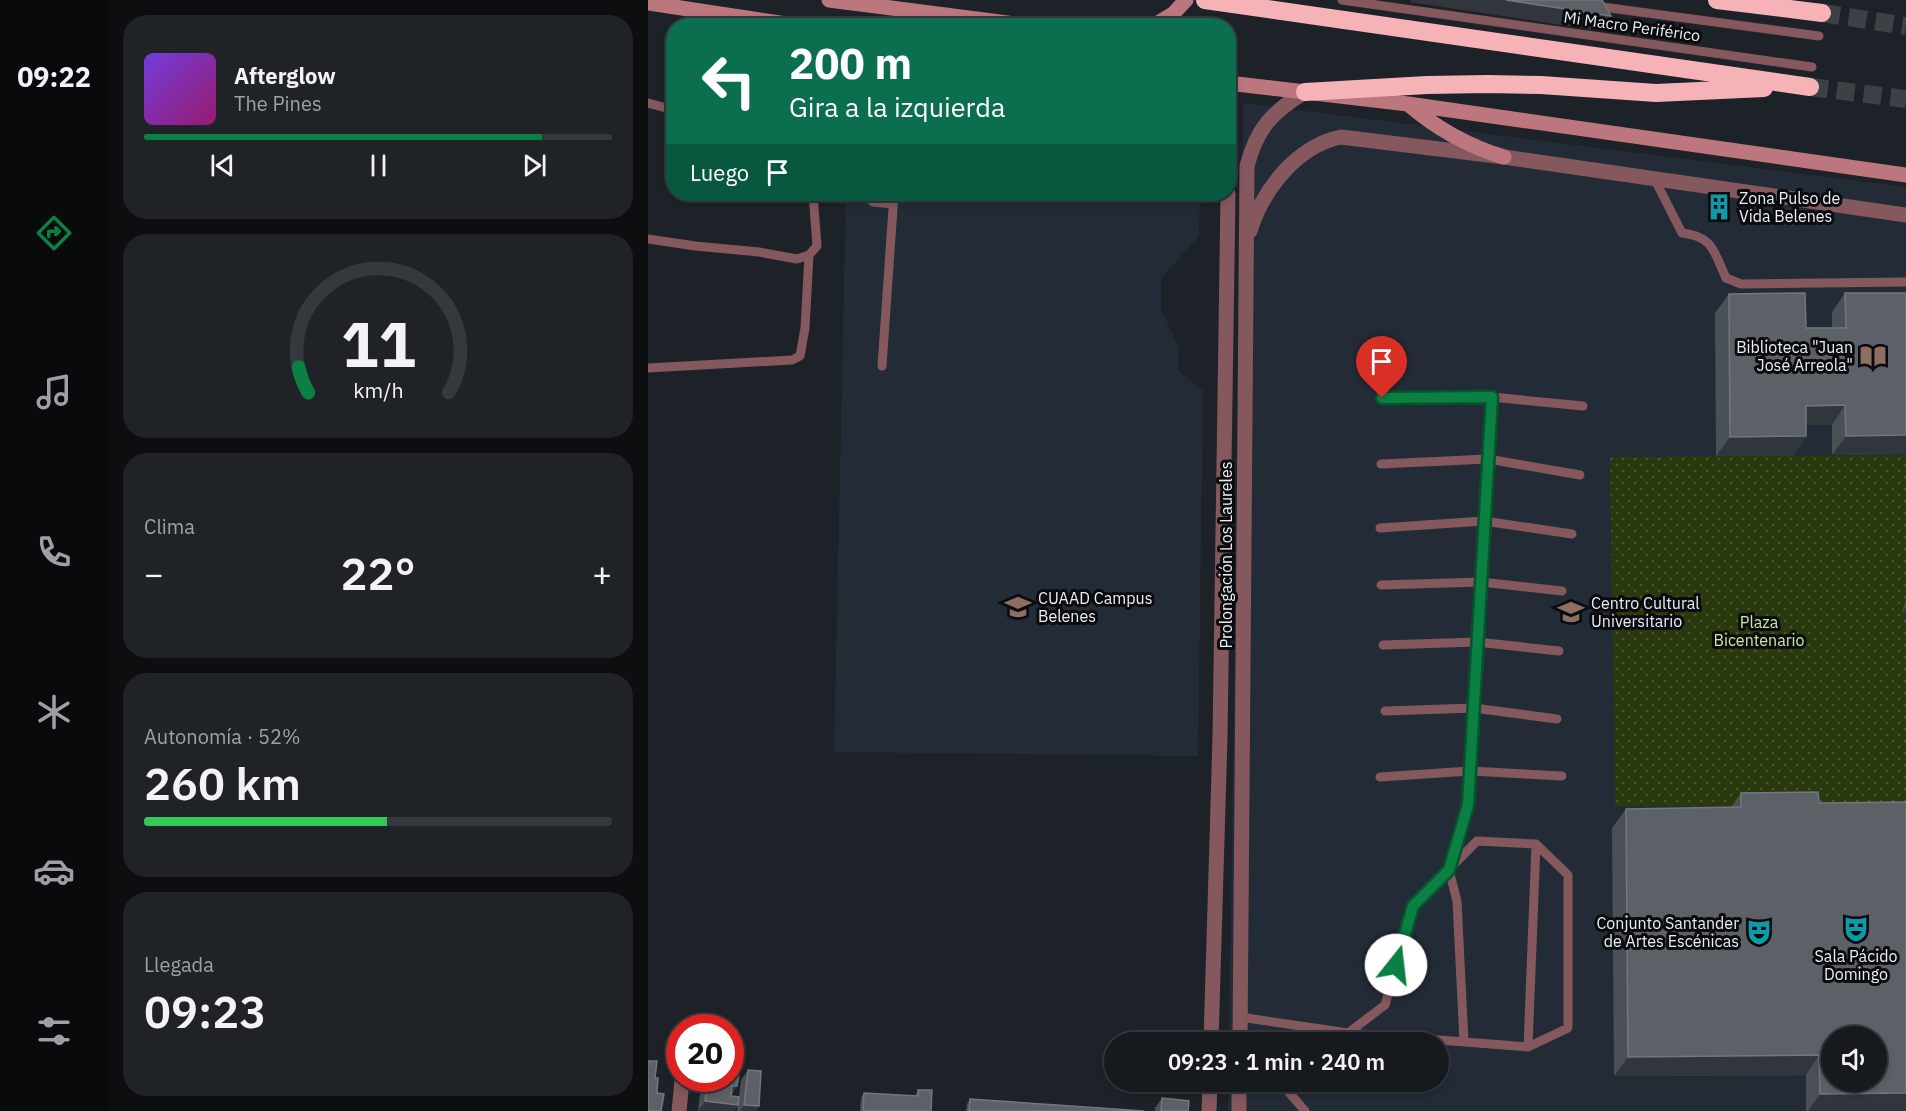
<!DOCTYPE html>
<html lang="es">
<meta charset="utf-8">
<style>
body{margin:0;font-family:"IBM Plex Sans",sans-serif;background:#1f2327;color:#f1f3f6;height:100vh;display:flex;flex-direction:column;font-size:22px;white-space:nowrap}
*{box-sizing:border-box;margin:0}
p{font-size:20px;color:#9ea1a4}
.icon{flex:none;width:33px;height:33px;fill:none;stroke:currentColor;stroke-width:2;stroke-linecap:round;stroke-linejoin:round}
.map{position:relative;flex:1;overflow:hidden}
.sheet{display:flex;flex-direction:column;gap:15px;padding:15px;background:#0c0e10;width:540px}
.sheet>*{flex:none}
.top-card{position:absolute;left:18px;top:18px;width:570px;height:183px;border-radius:24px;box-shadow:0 3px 9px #0003,0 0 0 2px #35383c;background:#0b6e4f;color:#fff;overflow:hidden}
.buttons{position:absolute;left:1173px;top:1026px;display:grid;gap:12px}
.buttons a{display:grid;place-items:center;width:66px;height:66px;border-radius:50%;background:#161a1e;box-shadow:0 3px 9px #0003,0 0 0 2px #35383c;font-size:30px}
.speed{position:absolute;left:18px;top:1014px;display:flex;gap:12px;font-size:30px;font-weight:700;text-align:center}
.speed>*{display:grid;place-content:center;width:78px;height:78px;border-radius:50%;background:#161a1e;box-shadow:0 3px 9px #0003,0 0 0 2px #35383c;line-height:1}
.speed .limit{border:9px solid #d22;background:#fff;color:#111}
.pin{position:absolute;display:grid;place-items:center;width:51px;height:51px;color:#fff;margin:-62px -26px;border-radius:50% 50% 50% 0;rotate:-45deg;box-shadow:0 0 6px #0007}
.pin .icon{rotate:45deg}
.me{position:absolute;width:66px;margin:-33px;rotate:16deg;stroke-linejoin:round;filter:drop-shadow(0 0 4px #0008)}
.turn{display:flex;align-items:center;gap:21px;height:126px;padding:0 24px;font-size:27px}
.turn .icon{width:78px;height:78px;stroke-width:2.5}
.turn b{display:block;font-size:42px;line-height:51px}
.then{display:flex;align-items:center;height:57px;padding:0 24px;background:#0003;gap:12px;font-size:22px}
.big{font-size:45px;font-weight:600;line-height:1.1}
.sheet .widget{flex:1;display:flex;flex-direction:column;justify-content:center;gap:9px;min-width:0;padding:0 21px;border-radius:24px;background:#1f2327}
.sheet .dial{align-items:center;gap:0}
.dial svg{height:156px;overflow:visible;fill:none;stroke:#35383c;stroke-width:7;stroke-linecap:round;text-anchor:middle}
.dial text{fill:#f1f3f6;stroke:none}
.song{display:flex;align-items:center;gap:18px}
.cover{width:72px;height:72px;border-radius:9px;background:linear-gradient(135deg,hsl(260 70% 55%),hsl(320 70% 35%))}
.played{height:6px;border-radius:3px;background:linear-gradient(90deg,#0b8043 85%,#35383c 85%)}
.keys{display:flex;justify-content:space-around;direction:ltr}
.heat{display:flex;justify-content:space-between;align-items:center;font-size:33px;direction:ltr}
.charge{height:9px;border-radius:4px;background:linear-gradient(90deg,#34c759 52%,#35383c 0)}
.trip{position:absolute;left:456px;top:1032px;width:345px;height:60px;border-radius:30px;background:#161a1e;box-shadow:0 3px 9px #0003,0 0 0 2px #35383c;font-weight:600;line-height:60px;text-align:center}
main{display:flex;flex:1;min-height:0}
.dock{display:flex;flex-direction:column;width:108px;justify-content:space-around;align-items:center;background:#090a0c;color:#9ea1a4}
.dock .icon{width:42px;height:42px}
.dock .current{color:#0b8043}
.dock b{font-size:27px;color:#f1f3f6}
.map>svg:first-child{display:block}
.built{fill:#232b37;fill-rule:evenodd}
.park{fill:url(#park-dots)}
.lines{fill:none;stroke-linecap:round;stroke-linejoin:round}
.motorway-tunnel{stroke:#3c4146;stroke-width:18;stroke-dasharray:18 9;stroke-linecap:butt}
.service{stroke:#84585c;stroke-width:9}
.minor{stroke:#84585c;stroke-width:15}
.secondary{stroke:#bc767d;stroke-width:15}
.motorway{stroke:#f5b3b7;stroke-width:18}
.wall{fill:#4b5057}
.shaded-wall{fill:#31363d}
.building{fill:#5c6167;stroke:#73777d;stroke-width:1.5;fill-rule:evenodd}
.route-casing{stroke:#07532c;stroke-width:15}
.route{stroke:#0b8043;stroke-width:10}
.labels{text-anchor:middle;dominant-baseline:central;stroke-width:6;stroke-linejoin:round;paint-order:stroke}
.street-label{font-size:16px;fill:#ebeef2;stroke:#090b0e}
.poi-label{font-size:16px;fill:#ebeef2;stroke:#090b0e;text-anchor:start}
.park-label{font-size:16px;fill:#cce9a0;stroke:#090b0e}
</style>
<main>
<nav class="dock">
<b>09:22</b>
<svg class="icon current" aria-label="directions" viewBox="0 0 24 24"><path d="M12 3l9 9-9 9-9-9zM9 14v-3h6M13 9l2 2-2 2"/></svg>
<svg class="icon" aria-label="music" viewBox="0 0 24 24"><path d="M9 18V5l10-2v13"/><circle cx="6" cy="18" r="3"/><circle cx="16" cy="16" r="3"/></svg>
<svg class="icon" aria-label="phone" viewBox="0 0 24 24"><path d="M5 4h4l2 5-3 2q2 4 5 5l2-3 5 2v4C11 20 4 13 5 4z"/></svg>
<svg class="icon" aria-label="climate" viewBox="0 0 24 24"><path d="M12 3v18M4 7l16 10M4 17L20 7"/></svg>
<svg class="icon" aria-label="car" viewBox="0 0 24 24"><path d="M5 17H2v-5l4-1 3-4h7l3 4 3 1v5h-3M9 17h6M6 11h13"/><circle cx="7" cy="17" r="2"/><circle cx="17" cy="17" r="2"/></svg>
<svg class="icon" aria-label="filters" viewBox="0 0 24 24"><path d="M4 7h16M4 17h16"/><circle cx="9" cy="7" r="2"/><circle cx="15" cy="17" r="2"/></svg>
</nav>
<section class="sheet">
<div class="widget">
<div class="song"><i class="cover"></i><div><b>Afterglow</b><p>The Pines</p></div></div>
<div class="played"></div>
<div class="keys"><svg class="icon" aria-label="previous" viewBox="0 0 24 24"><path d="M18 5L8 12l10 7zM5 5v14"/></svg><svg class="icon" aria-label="pause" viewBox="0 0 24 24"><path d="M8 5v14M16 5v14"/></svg><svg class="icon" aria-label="next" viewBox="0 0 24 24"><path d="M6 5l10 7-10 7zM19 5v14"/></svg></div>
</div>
<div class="widget dial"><svg viewBox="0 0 100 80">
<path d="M14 69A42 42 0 1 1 86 69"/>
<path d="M14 69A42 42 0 0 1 9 56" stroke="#0b8043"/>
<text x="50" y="56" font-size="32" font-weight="700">11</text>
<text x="50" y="72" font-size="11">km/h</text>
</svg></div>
<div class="widget"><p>Clima</p>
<div class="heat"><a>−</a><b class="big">22°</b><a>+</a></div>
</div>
<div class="widget"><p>Autonomía · 52%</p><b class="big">260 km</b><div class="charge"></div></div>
<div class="widget"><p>Llegada</p><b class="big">09:23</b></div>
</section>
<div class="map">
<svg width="1258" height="1111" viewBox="0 0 1258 1111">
<defs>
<pattern id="park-dots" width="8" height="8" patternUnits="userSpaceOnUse" patternTransform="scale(1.5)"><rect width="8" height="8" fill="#2a380d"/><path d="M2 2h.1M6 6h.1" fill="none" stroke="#495531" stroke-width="1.8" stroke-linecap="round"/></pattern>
</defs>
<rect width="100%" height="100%" fill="#1d2228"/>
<path class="built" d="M595,103L1258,187V1111H580L581,1082H790V1042H581ZM1184,1036H1228V1082H1184Z
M198,194H552L551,236L513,278V308L530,347V370L555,391L550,756L186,752Z"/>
<path class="park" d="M1258,455V807L967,806L962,457Z"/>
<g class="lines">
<path class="motorway-tunnel" d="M1174,13L1258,26
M1162,87L1258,99"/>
<path class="service" d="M694,0L1164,67
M947,6L1171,36
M0,103L26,110
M1006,178L1034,233C1065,236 1066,252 1078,278L1093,284L1258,282
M218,194L225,202L245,204
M0,239L47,246L111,252L149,259L161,255L169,246L165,194
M234,366L246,194
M0,368L144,360L152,356L157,328L161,255
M734,398L844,397L935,406
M733,464L840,459L932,475
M732,528L836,521L924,534
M733,585L833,582L914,591
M735,645L829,642L911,651
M737,711L826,708L909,719
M732,777L822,771L914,776
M592,1017L700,1033L880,1047L888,844
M700,1033L737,1005L765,906L829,841L888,844L920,875V1028L880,1047
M816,1042L809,901L801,870L820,805L844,397
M632,1082L657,1111"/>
<path class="minor" d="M580,144V180
M602,231C615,189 649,146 693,137L856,157L1258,215
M563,1042L572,737L580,194
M592,1042L599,166C609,128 624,112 657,92
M31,1111L34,1081
M561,1111L562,1082
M591,1111V1082"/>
<path class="secondary" d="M181,0L384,26
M0,3L152,26
M505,26L525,14L538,0
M580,83L760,104L1258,175
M760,104C789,129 819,146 856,157"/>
<path class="motorway" d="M557,0L1162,87
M1069,0L1174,13
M657,92L779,85L840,84L893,85L1008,93L1116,88"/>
</g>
<path class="wall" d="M1070,200L1080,204L1076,210L1067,211L1066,205Z
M1197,293H1258V454L1184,455V425H1158V436L1145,456H1068L1067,313L1081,294L1158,328H1184V312Z
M1258,599V614L1254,613Z
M1093,793L1171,803L1258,1111H1158V1075L966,1076L964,828L978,809L1083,807Z
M100,1070L111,1106L108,1111H89L90,1106L86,1111H50L54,1078H82L89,1086L83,1096L91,1097L93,1080Z
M270,1090L283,1111H212L213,1098L216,1093L267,1096Z
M514,1098L540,1111H507V1108Z
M322,1099L496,1111H318L319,1104Z"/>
<path class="shaded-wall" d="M763,0H858L963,16L953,31L762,2Z
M1080,204L1076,210L1067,211L1071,206Z
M1197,405L1184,425H1145L1158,406Z
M1258,435V454L1184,455L1198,436Z
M1158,436L1145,456H1068L1082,437Z
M1257,608H1258V614L1254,613Z
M1171,1055L1158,1075L966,1076L980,1057Z
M84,1086H89L82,1096Z
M1258,1093V1111H1160L1172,1094Z
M57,1101L90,1105L86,1111H50Z
M96,1105L111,1106L108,1111H92Z"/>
<path class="building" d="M858,0H954L963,16Z
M1079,199L1080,204L1071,206L1070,200Z
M1157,293L1158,328H1198L1197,293H1258V435L1198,436L1197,405L1158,406V436L1082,437L1081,294Z
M1170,792L1171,803L1258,802V1093L1172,1094L1171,1055L980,1057L978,809L1093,807V793ZM1184,1036H1228V1082H1184Z
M0,1061H9L7,1078H10L9,1093L16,1094L13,1111H0Z
M82,1065H88L87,1074H91L89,1086H84L83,1096L91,1097L90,1105L57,1101L60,1078H82Z
M100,1070L113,1071L111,1106L96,1105Z
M270,1090H284L283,1111H215L216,1093L270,1096Z
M514,1098L541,1101L540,1111H513Z
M322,1099L496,1111H321Z"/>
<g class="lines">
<g class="route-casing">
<path id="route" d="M734,398L844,397L820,805L801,870L765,906L748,965"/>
</g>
<use href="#route" class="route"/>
</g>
<defs>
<g id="building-bare" transform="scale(2.07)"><path d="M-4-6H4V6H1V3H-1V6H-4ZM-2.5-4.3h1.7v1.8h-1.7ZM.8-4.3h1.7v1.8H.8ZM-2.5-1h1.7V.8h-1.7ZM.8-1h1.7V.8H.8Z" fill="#0f9aa8" stroke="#090b0e" stroke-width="2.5" paint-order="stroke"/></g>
<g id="library-bare" transform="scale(2.07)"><path d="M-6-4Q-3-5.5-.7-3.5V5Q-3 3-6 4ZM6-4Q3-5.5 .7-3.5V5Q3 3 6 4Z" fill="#8d6e63" stroke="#090b0e" stroke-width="2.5" paint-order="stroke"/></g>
<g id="university-bare" transform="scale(2.07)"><path d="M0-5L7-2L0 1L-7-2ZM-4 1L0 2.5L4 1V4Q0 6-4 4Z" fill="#8d6e63" stroke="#090b0e" stroke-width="2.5" paint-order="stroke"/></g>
<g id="theatre-bare" transform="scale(2.07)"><path d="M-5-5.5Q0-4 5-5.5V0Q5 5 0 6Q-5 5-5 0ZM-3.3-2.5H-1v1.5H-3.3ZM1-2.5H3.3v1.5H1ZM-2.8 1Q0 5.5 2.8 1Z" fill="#0f9aa8" stroke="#090b0e" stroke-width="2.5" paint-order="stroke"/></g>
</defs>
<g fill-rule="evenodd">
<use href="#building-bare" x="1071" y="207"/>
<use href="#library-bare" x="1225" y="356"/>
<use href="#university-bare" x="370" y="607"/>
<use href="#university-bare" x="923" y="612"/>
<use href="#theatre-bare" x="1208" y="929"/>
<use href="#theatre-bare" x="1111" y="932"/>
</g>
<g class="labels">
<g class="street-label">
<text transform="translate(984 26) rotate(8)">Mi Macro Periférico</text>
<text transform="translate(578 555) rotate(-90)">Prolongación Los Laureles</text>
</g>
<g class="poi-label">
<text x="1091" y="198">Zona Pulso de<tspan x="1091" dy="18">Vida Belenes</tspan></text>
<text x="1205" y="347" text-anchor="end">Biblioteca "Juan<tspan x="1205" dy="18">José Arreola"</tspan></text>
<text x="390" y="598">CUAAD Campus<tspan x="390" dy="18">Belenes</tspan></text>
<text x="943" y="603">Centro Cultural<tspan x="943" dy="18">Universitario</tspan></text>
<text x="1091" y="923" text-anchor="end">Conjunto Santander<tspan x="1091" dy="18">de Artes Escénicas</tspan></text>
<text x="1208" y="956" text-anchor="middle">Sala Pácido<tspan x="1208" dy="18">Domingo</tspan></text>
</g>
<g class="park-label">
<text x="1111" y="622">Plaza<tspan x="1111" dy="18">Bicentenario</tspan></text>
</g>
</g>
</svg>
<div class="buttons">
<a><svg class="icon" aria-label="sound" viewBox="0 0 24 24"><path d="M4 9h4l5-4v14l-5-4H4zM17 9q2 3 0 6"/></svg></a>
</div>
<div class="speed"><div class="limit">20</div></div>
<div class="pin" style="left:734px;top:398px;background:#d93025"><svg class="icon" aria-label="arrive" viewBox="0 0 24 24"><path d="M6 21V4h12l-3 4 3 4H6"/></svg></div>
<svg class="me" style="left:748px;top:965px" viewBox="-20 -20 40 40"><circle r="19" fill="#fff"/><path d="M0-13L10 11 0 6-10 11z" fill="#0b8043"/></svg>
<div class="trip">09:23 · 1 min · 240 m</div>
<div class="top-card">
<div class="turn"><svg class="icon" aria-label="left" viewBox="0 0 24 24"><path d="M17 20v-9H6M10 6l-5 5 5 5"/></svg><div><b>200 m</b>Gira a la izquierda</div></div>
<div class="then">Luego<svg class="icon" aria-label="arrive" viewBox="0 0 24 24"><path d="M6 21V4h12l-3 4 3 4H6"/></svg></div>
</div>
</div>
</main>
